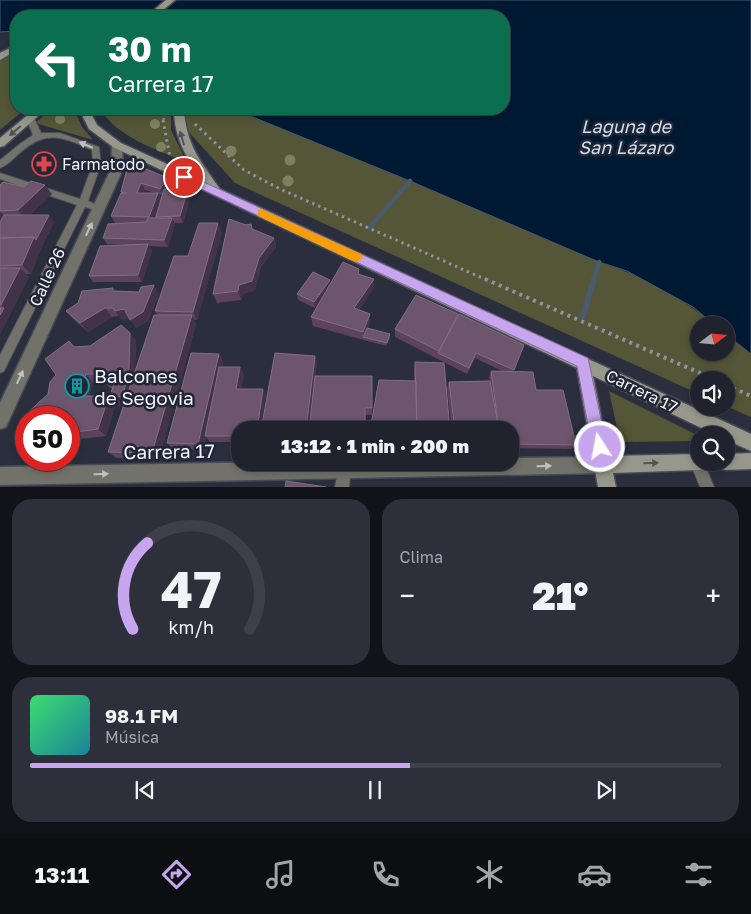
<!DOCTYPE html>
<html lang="es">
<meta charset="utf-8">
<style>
body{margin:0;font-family:"Golos Text",sans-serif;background:#2d2f3a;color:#f1f3f6;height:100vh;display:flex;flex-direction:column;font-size:19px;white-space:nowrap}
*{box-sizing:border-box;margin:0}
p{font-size:16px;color:#a2a4aa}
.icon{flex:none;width:28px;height:28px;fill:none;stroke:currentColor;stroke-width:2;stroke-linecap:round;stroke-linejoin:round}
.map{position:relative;height:487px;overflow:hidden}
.panel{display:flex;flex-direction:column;gap:12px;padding:12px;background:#121319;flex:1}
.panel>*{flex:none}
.guide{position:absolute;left:10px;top:10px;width:500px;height:105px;border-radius:20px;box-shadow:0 2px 8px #0003,0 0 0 1px #3d404a;background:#0b6e4f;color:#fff;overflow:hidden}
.needle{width:32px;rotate:74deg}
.fabs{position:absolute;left:690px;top:316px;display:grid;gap:10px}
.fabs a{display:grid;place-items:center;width:45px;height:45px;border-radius:50%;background:#20232e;box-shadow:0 2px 8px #0003,0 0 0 1px #3d404a;font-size:25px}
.speed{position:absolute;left:15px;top:406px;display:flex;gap:10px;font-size:25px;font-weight:700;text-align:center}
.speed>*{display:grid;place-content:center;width:65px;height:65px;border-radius:50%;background:#20232e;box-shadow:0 2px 8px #0003,0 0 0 1px #3d404a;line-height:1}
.speed .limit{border:8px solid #d22;background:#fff;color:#111}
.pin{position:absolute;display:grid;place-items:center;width:42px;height:42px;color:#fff;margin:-21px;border:2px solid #fff;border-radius:50%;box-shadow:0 1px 5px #0007}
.me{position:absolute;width:55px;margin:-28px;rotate:349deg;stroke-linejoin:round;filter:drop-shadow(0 0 4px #0008)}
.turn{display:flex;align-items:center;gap:18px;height:105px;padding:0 15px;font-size:22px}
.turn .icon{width:65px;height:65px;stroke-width:2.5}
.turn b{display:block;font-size:35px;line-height:42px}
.big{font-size:38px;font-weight:800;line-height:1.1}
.panel .tile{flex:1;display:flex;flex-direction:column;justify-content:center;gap:8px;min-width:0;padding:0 18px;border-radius:20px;background:#2d2f3a}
.panel .dial{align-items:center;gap:0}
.dial svg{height:130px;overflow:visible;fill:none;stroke:#3d404a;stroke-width:7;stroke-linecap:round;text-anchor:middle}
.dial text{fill:#f1f3f6;stroke:none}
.song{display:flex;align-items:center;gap:15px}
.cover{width:60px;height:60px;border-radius:8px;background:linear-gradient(135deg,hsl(140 70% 55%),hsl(190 70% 35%))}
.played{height:5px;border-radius:2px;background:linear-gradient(90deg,#c7a6ef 55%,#3d404a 55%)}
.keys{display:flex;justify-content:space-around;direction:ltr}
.heat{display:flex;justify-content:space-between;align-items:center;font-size:28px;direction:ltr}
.panel .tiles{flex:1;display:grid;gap:12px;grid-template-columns:1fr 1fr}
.tile:last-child{grid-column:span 2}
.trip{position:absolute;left:231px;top:421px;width:288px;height:50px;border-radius:20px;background:#20232e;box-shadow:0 2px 8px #0003,0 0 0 1px #3d404a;font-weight:800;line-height:50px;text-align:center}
.tab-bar{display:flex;height:80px;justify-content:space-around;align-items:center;background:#0d0e12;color:#a2a4aa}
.tab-bar .icon{width:35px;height:35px}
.tab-bar .selected{color:#c7a6ef}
.tab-bar b{font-size:22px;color:#f1f3f6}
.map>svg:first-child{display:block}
.green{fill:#545637}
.water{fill:#001932;stroke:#485b6f}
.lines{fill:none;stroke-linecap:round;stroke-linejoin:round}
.stream-far1{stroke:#485b6f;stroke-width:4.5}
.stream{stroke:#485b6f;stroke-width:6}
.service-casing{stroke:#474b58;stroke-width:2}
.tertiary-casing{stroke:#474b58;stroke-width:3}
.secondary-casing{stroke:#474b58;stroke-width:3}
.path-far2{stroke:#8f929e;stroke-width:2.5;stroke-dasharray:2 2.5;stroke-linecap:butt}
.path-far1{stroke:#8f929e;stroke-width:3;stroke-dasharray:2.5 4;stroke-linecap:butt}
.path{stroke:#8f929e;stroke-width:4;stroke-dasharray:3 4.5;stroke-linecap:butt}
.service{fill:#72726a;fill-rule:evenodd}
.tertiary{fill:#72726a;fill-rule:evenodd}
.secondary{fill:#97978b;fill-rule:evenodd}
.tree{fill:#7c8162}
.wall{fill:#5d425d;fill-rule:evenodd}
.shaded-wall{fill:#423349}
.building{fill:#6d556e;stroke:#826e85;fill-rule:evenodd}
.oneway{fill:#515356}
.oneway2{fill:#bec0c2}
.route{fill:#c7a6ef;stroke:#816c9b}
.slow{fill:#f59e0b}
.labels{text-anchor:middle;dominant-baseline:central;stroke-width:5;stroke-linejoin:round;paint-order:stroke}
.poi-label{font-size:16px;fill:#f1f4fd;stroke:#222533;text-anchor:start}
.street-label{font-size:16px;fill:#f1f4fd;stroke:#222533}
.water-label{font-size:18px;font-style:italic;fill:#cae0f4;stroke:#222533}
.near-poi-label{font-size:19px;fill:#f1f4fd;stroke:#222533;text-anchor:start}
.near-street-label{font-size:19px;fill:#f1f4fd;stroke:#222533}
</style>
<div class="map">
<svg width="751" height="487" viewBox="0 0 751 487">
<rect width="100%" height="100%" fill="#2b2f3d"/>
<path class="green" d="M16,53V109H25L0,130V60Z
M52,109H74L82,127L93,140L35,123Z
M100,109H171V130L187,163C158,150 117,137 100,109Z
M185,109H233L410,181L599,262C641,275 681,297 715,325H699V352H726V334L751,354V417L726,406V380H699V394L235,183L186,129Z
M609,391L699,436V441L620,442Z"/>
<path class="water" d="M0,0H751V354L726,334V325H715L693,307L627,271L599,262L410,181L233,109H504V16H16V31L0,32Z"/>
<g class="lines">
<path class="stream-far1" d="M369,228L410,181
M594,280L599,262"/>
<path class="stream" d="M583,316L594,279"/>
<g class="service-casing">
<path id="service" d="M30,115L34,118L41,133H60L99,147L101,164L88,201L101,206L103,208L98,211L85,207L4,371L0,373V355L77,205L0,179V173L80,199L93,164L92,150C64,138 48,129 22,151C15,157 8,165 0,168V160L21,143L33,135L26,118Z
M697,455L699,456V462H704L714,487H700L690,462L692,457Z
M345,462L349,464L351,469L349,487H335L339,464Z"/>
</g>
<g class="tertiary-casing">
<path id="tertiary" d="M117,142L122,145L123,169L6,427L0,429V403L111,169L112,145Z
M603,457L609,459L611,465L609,471L603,473L0,485V467L274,462H510V458Z"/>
</g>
<g class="secondary-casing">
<path id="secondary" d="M166,0H175L156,16H147Z
M16,45V51L0,60V53Z
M35,109H46L4,146L0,147V138Z
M79,109H89L97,125L121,143L202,180C186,158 174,137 174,109H184C186,144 200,161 220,189L751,434V451L726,440V435H716L593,376L609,456L699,454V462H707L705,468L699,470L613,473L616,487H598L577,368L113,147L89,129Z
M751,453V469L726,470L720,468L718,462H726V454Z"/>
</g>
<path class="path-far2" d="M163,109L164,122"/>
<path class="path-far1" d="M163,120L170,157
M195,124L244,170L280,189L487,280"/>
<path class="path" d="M485,279L716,380
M726,385L751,396"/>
<use href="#service" class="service"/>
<use href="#tertiary" class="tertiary"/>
<use href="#secondary" class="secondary"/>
</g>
<g class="tree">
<circle cx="60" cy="119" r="5"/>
<circle cx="155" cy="124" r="5"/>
<circle cx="161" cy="147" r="5"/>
<circle cx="231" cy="151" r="5.5"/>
<circle cx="290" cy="160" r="5.5"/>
<circle cx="288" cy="181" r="5.5"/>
</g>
<path class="wall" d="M127,169L168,178L171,184L167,189L191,195L183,223H174L175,224L168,247L149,246L152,251L142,282H93L89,276L127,245L107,244L103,238L115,223L111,216L122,193L121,192ZM145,190L156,193H143ZM159,194L163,195L161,199Z
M0,185L52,194L30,215L54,222L42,246L31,274H26L29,277L0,334Z
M251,224L253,230L274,238L276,247L261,267L255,290L243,294L241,300L217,303L213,294L246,225Z
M222,233L197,320H194L196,324L159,459L116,458L108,452L124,405L115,406L106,436L72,440L69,438V418L48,394L69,341L75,347L90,346L130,333L136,341L135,371L158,315L155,311L188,256ZM93,382H104L110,388H112L110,396H89Z
M359,274L374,288L359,310L370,314V322L368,328L390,337L386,346L313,326L311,317L322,299L315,308L298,300L297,294L330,284Z
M154,285L159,294L148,321L136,328L129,318L122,320L119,316L112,317L88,332L74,320L66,311L115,291L139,292Z
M395,329L524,345L513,371L536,390L576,445L572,449L510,448V430H452L447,389L449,382L490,381L489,377L491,371H502L475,358L467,374L395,337Z
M219,354L223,362L222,367H240L244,375L241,389L266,396L240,430V442H210L206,437L204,450L173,449L167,443Z
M315,356L317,364L315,376H372V415H366L365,430H309L312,407L309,430H261Z
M415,362L450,430L414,381V370Z"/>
<path class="shaded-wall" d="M168,178L171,184L163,195L160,189Z
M141,183L145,190L141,200L137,193Z
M45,185L52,194L25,220L18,210Z
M188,189L191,195L183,223L180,216Z
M158,193L161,200L153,223L149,217Z
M0,211L7,220L0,232Z
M49,215L54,222L42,246L31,274L22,265L34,237Z
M172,218L175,224L168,247L164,240Z
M218,223L222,233L197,320L193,312Z
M274,238L276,247L261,267L255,290L243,294L241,300L238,291L239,285L259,258Z
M148,244L152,251L142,282L138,275Z
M20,268L29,277L10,314L1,305Z
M374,279V288L354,317V308Z
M330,280L331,286L315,308L314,302Z
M154,285L159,294L148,321L136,328L130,320Z
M4,308L10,314L0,334V315Z
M105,308L112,317L88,332L80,323Z
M124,309L130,318L122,320L115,311Z
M370,314V322L364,337H363V332Z
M192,315L196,324L159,459L152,453Z
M130,333L136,341L135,376L130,404L115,406L106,436L98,429L108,399L123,396Z
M219,354L223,362L207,436H205L206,437L204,450L198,444Z
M315,356L317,364L309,430H306Z
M240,367L244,375L240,396L236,389Z
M86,374L93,382L86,403L78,396Z
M263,389L266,396L261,430H257Z"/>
<path class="building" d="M134,164L168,178L160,189L141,183L137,193H158L149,217L111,216L121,193H126L121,192L127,169Z
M31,181L45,185L18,210L0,211V185L3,182L24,187Z
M164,189H188L180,216L156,217Z
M4,215H49L36,240L34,237L0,238V222Z
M148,218H172L164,240L103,238L108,224L146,222Z
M229,219L246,225L251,224L252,229L274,238L259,258L252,281L239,285L238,291L213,294Z
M199,223H218L193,312L155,311L174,256H188Z
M34,237L22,265L0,266V238Z
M148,244L138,275L89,276L100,246Z
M343,262L359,269L358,274L374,279L354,308L370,314L363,332L311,317Z
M0,268H20L1,305H0Z
M313,272L330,280L314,302L297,294Z
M154,285L143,312L130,320L124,309L115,311L113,308H105L80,323L66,311L78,303L82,291L113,288V291L139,292L141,287Z
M416,295L458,314L439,351L395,329Z
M0,308H4L0,315Z
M459,314L524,345L514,370L476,353L469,368L438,353Z
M154,315H192L152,453L108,452Z
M121,325L130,333L129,368L123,396L108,399L98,429L69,433V418H26V420L24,416L48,394L50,382L56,375L45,359L69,341L74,347L90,346ZM86,374H105L103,381H115L110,396H78Z
M367,328L390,334L387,343L363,337Z
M191,353L219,354L198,444L167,443Z
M275,353L315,356L306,430H261Z
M415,362L444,363L450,430H417Z
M219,367H240L236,389H263L257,430H240V436H205Z
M491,371L533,372L536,390H563L576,445L510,444V430H499Z
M315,376H372V408H365V430H309Z
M379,380L416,381L417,430H370Z
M490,381L499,430H455L449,382Z
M286,481L326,487H285Z"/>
<defs><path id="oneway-solid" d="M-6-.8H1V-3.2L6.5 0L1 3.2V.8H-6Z" transform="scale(1.25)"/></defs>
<g class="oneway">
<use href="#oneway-solid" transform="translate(15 131) rotate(139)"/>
<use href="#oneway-solid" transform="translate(182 138) rotate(-107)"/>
<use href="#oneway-solid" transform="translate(651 463) rotate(-1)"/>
</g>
<g class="oneway2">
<use href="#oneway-solid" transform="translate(86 145) rotate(-157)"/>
<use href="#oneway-solid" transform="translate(89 229) rotate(-65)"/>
<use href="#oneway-solid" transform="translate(20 377) rotate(-65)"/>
<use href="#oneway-solid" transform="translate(544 466) rotate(-1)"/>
<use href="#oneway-solid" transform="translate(101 474) rotate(-1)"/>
</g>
<path class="route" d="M184,173L588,358L607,447L605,452L600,454L594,452L592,447L577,366L180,179V174Z"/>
<path class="slow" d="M261,209L361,254L363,258L357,262L353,261L258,216V210Z"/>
<defs>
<g id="pharmacy-ring" transform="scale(1.25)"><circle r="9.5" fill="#222533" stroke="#e0444e" stroke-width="1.5"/><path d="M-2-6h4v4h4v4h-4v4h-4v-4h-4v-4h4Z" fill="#e0444e"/></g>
<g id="building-ring" transform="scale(1.25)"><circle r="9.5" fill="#222533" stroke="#0f9aa8" stroke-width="1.5"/><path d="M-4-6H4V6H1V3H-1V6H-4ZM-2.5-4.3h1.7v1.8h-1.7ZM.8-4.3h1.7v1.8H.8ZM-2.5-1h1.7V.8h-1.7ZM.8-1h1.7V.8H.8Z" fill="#0f9aa8"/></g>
</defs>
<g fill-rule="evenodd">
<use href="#pharmacy-ring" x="44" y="164"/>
<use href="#building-ring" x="77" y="386"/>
</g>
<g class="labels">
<g class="poi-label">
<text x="62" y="164">Farmatodo</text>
</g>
<g class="street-label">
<text transform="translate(47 277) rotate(-65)">Calle 26</text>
<text transform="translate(642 391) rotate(26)">Carrera 17</text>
</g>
<g class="water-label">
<text x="626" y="126">Laguna de<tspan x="626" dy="21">San Lázaro</tspan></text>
</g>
<g class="near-poi-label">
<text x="94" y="375">Balcones<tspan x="94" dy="22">de Segovia</tspan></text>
</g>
<g class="near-street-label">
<text transform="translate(169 451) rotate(-1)">Carrera 17</text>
</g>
</g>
</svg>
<div class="fabs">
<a><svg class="needle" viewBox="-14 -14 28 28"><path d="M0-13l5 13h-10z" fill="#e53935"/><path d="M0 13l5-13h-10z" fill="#a2a4aa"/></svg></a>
<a><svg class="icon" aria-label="sound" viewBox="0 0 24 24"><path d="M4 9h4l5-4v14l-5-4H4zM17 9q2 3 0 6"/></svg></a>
<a><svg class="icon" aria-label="search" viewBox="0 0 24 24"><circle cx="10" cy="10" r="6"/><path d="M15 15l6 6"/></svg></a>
</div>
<div class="speed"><div class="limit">50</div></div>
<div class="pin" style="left:184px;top:177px;background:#d93025"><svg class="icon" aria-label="arrive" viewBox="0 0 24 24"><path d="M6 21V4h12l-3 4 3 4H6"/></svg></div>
<svg class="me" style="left:600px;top:447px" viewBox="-20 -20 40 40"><circle r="17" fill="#c7a6ef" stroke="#fff" stroke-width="3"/><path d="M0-11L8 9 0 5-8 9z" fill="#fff"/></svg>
<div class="trip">13:12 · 1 min · 200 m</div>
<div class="guide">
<div class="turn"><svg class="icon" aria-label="left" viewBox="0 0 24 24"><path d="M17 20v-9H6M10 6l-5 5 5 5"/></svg><div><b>30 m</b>Carrera 17</div></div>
</div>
</div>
<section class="panel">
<div class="tiles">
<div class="tile dial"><svg viewBox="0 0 100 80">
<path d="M14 69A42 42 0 1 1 86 69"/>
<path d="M14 69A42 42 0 0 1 23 16" stroke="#c7a6ef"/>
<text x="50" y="56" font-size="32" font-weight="700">47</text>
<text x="50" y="72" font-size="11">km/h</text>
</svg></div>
<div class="tile"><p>Clima</p>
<div class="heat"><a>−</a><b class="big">21°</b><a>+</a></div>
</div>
<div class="tile">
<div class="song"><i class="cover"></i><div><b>98.1 FM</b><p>Música</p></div></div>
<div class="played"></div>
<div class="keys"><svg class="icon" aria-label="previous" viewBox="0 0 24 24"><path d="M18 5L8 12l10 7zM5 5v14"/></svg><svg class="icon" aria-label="pause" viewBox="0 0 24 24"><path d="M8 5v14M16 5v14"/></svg><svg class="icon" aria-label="next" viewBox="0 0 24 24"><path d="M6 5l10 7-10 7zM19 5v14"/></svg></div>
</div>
</div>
</section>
<nav class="tab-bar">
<b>13:11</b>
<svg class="icon selected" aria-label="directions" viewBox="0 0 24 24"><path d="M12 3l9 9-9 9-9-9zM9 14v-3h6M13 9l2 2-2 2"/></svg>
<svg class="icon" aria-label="music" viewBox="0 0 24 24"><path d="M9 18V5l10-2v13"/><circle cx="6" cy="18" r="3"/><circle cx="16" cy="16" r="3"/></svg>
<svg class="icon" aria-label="phone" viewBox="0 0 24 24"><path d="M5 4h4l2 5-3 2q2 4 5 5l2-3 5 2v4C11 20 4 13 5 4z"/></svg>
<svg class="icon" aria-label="climate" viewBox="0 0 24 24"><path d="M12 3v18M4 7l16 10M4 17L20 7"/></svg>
<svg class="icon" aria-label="car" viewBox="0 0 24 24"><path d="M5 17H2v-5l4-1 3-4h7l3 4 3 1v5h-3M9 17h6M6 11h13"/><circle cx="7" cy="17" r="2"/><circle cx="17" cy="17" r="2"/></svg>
<svg class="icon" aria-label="filters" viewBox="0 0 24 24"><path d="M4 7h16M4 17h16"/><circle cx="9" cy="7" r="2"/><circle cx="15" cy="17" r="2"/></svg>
</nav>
